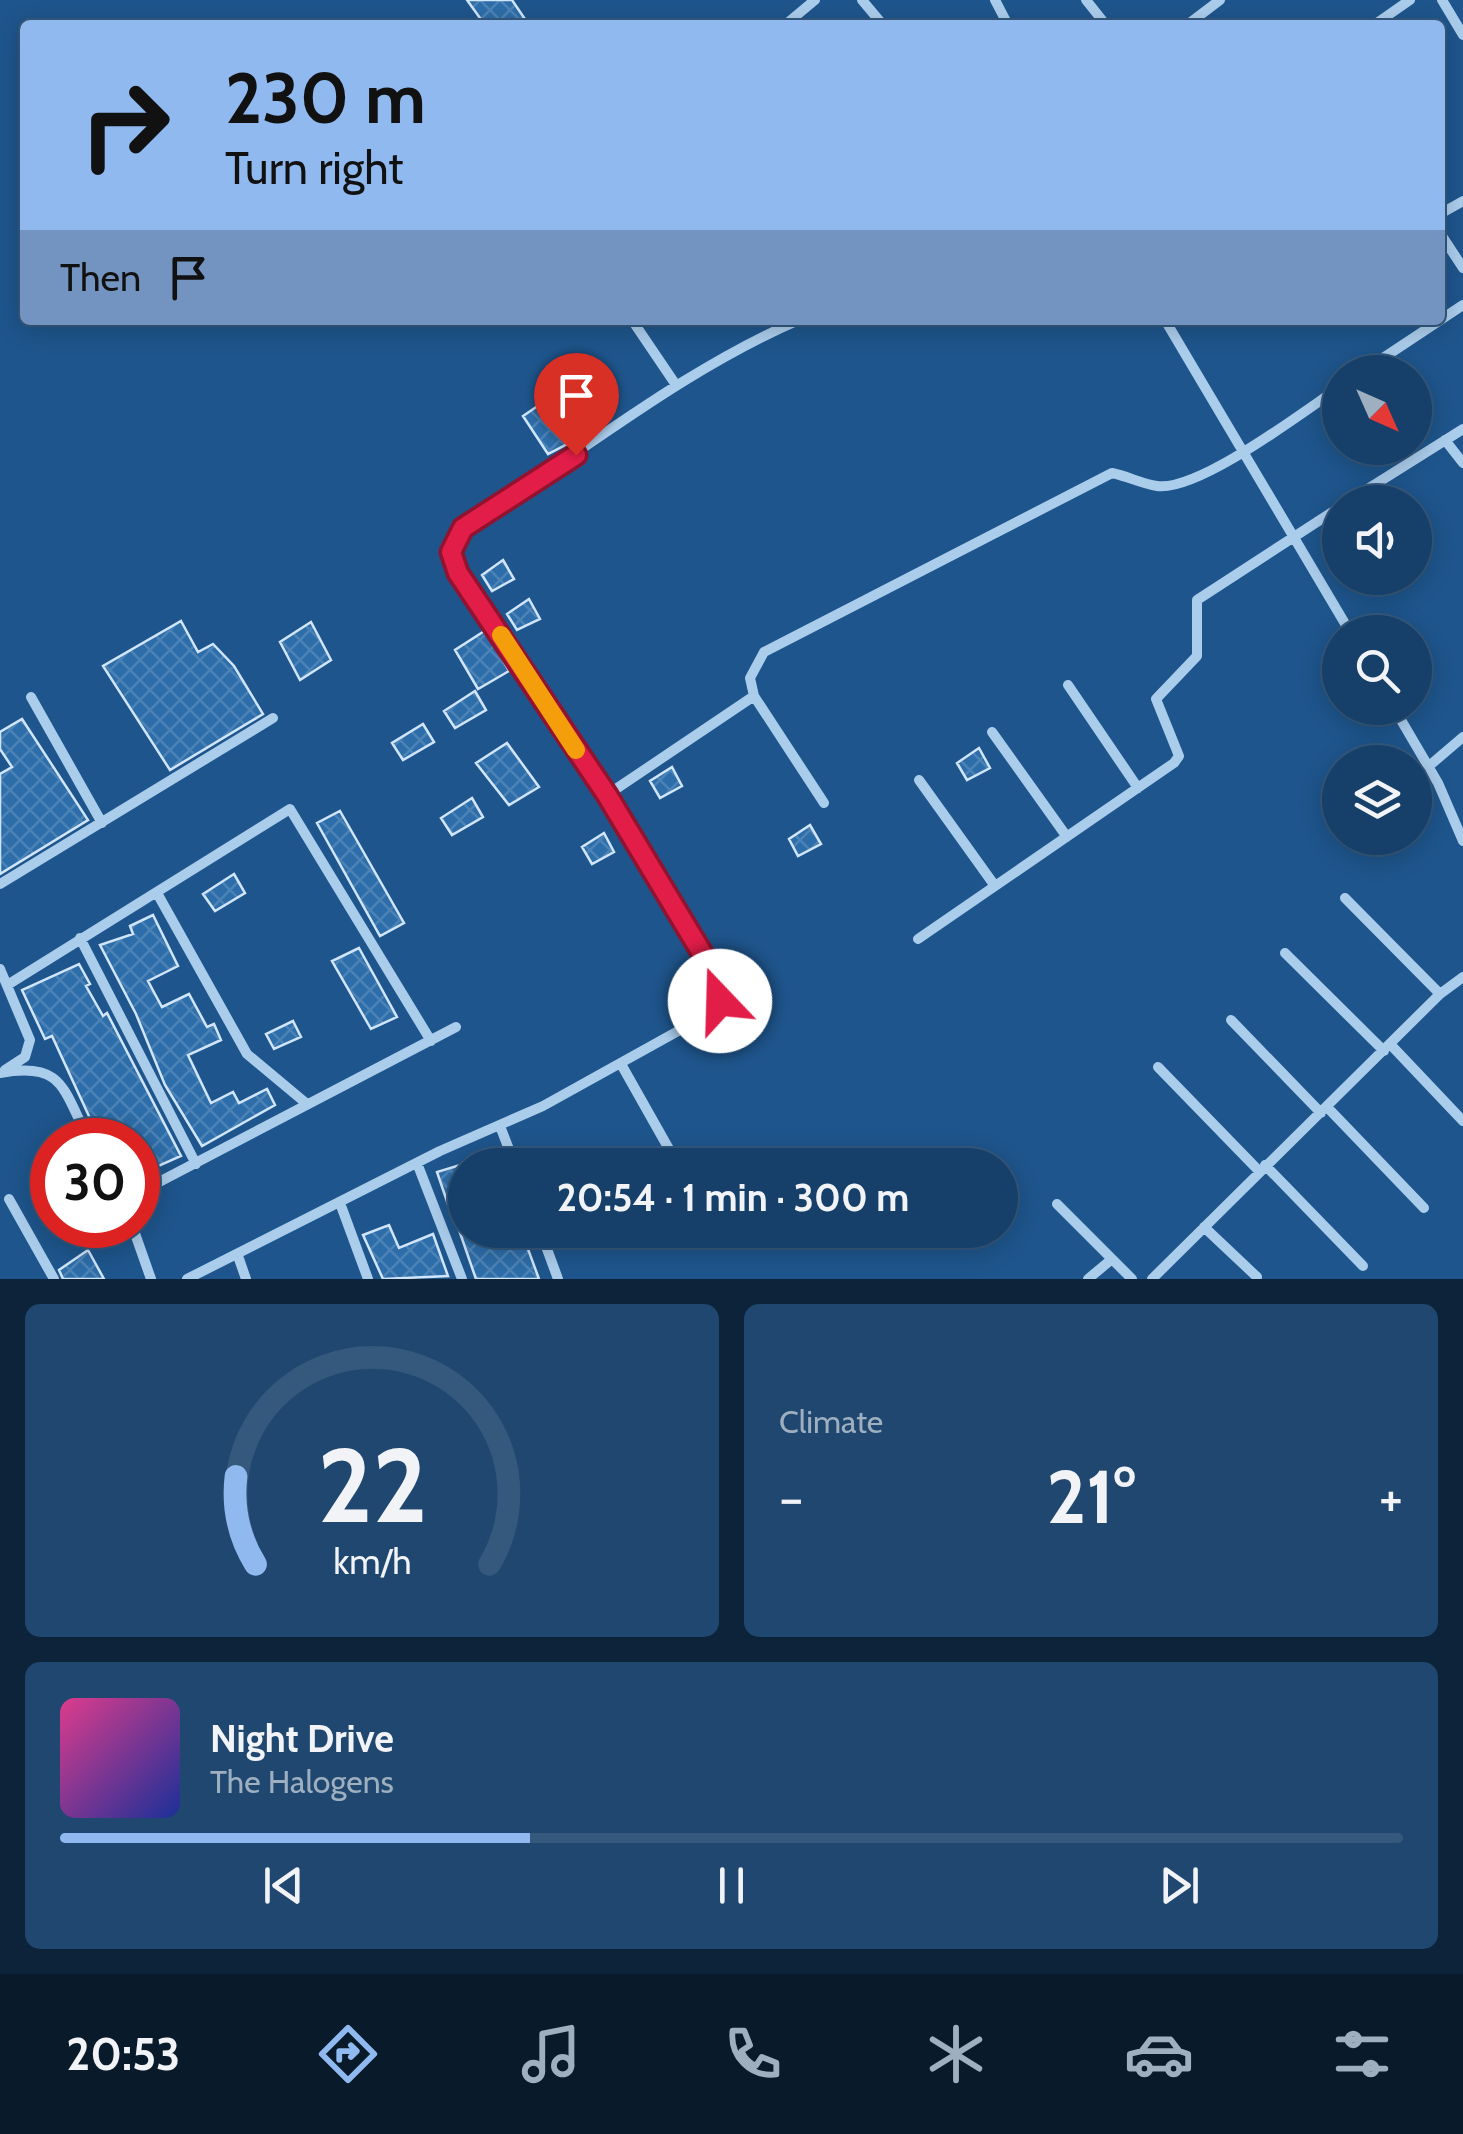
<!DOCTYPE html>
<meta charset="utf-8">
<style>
body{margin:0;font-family:Cabin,sans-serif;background:#1f476f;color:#f1f3f6;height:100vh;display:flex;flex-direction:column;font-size:38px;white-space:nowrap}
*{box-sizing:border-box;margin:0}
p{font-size:32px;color:#9eafc0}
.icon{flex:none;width:55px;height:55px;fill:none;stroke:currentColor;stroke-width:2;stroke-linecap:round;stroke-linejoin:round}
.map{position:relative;height:1279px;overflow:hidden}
.sheet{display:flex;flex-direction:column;gap:25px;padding:25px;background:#0c233a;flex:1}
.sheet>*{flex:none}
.top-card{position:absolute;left:20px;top:20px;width:1425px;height:305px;border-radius:10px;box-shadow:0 5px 25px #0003,0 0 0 2px #35597d;background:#90b9f0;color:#111;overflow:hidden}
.needle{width:65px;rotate:135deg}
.fabs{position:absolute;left:1322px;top:355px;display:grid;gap:20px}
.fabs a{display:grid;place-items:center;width:110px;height:110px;border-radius:50%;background:#164069;box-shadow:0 5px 25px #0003,0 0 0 2px #35597d;font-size:50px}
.speed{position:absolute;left:30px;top:1118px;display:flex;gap:20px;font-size:50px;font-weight:700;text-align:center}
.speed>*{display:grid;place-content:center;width:130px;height:130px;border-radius:50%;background:#164069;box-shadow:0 5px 25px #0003,0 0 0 2px #35597d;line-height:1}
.speed .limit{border:15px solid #d22;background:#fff;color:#111}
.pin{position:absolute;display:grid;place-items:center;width:85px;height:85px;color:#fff;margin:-102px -42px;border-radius:50% 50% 50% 0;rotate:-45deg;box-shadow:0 0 10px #0007}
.pin .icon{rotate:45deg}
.me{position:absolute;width:110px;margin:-55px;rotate:339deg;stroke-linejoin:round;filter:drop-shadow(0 0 8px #0008)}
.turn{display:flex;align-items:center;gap:35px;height:210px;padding:0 40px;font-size:45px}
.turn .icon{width:130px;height:130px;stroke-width:2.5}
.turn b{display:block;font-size:70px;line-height:85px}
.then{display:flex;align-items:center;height:95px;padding:0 40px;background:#0003;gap:20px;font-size:38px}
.big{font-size:75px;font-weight:700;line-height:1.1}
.sheet .card{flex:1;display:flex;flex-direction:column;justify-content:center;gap:15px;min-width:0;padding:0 35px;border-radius:15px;background:#1f476f}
.sheet .dial{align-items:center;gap:0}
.dial svg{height:260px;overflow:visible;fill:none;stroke:#35597d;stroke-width:7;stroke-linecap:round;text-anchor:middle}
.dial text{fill:#f1f3f6;stroke:none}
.song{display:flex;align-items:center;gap:30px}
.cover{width:120px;height:120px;border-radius:15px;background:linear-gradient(135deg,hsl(330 70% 55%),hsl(230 70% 35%))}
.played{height:10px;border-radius:5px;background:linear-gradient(90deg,#90b9f0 35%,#35597d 35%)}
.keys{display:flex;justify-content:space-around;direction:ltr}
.heat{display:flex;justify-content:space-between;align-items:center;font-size:55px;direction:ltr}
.sheet .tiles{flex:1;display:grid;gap:25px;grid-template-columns:1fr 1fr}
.card:last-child{grid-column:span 2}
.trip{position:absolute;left:448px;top:1148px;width:570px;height:100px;border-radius:50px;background:#164069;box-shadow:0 5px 25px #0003,0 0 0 2px #35597d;font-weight:700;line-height:100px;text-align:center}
.tab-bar{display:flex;height:160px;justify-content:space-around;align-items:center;background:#091a2a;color:#9eafc0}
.tab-bar .icon{width:70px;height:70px}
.tab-bar .selected{color:#90b9f0}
.tab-bar b{font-size:45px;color:#f1f3f6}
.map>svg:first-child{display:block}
.building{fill:url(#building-cross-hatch);stroke:#d0e5f9;stroke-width:2.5}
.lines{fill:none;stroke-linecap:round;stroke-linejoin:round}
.street{stroke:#abcdec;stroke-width:10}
.route-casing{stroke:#92132f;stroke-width:25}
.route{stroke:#e11d48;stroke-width:18}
.slow{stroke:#f59e0b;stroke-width:18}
</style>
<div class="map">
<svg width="1463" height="1279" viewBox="0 0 1463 1279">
<defs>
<pattern id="building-cross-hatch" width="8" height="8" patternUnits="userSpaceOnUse" patternTransform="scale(2.5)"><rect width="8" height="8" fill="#2d6da9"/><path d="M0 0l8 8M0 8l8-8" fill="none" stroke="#4c83b6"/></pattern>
</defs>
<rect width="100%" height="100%" fill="#1e558c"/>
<path class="building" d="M467,0H512L529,25H485Z
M545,401L571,442L548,454L523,416Z
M503,560L514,579L492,591L482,575Z
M529,599L540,619L517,630L507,614Z
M181,621L198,652L213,644L234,666L263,714L170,770L103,666Z
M311,622L331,660L300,680L280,642Z
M486,630L509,671L478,689L455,650Z
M475,691L486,710L455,728L444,711Z
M22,719L88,820L0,874V774L12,767L0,749V732Z
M423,724L434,742L403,760L392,743Z
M507,743L539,787L509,805L476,763Z
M979,748L990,768L967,780L957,763Z
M672,767L682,786L660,798L650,781Z
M472,798L483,817L452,835L441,818Z
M340,811L404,923L380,936L317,823Z
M810,825L821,844L798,856L789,839Z
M604,833L614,852L592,864L582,847Z
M234,874L245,893L215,911L203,894Z
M153,915L178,966L148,981L156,996L162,1007L189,994L207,1027L214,1024L221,1040L188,1055L211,1103L233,1092L239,1103L267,1089L275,1105L202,1146L165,1085L136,1014L100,945L133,934L130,926Z
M359,948L397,1017L371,1029L332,961Z
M79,964L90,984L86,986L103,1016L107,1013L181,1156L138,1175V1140H100L52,1036L45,1039L22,990Z
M293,1021L301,1037L274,1049L266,1034Z
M460,1165L465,1179V1220L454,1222L437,1172Z
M389,1225L399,1248L433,1234L448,1276L383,1279L363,1235Z
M459,1230H521L539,1279H476Z
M88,1250L104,1279H63L59,1270Z"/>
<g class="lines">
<path class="street" d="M862,0L883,25
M995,0L1008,25
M1086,0L1106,25
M1442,0L1463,35
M785,25L815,0
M1187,25L1220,0
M1374,25L1410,0
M1440,214L1463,201
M1440,233L1463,268
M632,320L676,385
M1165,320L1350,632
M1362,372L1463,305
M1445,440L1463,463
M1347,502L1463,429
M1068,685L1138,788
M754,696L824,803
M31,697L102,823
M1394,708L1438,783L1463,841
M992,732L1067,837
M1429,766L1463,737
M919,780L995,886
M607,795L754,696L750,678L764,652L1112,473C1127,476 1142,484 1157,486C1198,492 1303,412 1340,387
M0,884L273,718
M157,893L247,1054L307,1104
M1345,898L1440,994
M80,938L196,1164
M918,939L1174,763L1179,756L1156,699L1197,656V600L1340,507
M1285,953L1384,1051
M0,969L30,1040L25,1057L5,1070
M9,984L290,809L431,1041
M1231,1020L1321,1113
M1390,1044L1463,1121
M621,1064L678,1165
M1158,1067L1259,1171
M0,1073C64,1061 63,1090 89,1140
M1327,1107L1424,1208
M500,1126L515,1165
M417,1163L462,1279
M1265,1165L1363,1266
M138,1193L456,1027
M9,1199L54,1279
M340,1203L368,1279
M1057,1204L1132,1279
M132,1225L151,1279
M1204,1227L1257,1277
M540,1230L558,1279
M238,1256L246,1279
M187,1279L440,1151L543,1106L716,1010L720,983L607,795L458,573L451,553L463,528C574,459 680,371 799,320
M1088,1279L1112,1259
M1152,1279L1440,994L1463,977"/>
</g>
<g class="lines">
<g class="route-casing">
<path id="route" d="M576,455L463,528L451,552L458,573L607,795L720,983V1001"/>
</g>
<use href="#route" class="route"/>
<path class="slow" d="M501,635L576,750"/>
</g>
</svg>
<div class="fabs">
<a><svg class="needle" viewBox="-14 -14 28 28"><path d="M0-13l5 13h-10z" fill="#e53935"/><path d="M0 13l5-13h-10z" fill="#9eafc0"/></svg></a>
<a><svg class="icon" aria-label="sound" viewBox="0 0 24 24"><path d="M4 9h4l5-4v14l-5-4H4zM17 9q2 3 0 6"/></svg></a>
<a><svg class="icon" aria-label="search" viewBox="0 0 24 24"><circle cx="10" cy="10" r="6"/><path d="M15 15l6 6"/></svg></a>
<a><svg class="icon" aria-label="layers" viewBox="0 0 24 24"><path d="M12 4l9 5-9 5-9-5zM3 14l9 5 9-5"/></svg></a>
</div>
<div class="speed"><div class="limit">30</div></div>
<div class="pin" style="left:576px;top:455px;background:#d93025"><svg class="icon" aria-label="arrive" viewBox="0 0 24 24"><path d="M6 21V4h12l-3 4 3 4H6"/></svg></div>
<svg class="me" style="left:720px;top:1001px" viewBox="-20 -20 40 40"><circle r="19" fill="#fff"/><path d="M0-13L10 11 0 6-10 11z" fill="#e11d48"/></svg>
<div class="trip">20:54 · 1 min · 300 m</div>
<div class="top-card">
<div class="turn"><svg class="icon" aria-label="right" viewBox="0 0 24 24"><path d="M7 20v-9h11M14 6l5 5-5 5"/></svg><div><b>230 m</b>Turn right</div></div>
<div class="then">Then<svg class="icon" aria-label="arrive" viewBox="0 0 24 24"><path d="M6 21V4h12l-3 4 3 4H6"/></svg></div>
</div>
</div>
<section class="sheet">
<div class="tiles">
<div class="card dial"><svg viewBox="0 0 100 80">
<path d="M14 69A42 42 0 1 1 86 69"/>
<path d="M14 69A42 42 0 0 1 8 42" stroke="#90b9f0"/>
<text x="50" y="56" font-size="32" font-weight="700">22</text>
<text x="50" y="72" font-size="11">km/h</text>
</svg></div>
<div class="card"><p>Climate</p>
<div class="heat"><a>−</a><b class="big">21°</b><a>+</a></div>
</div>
<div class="card">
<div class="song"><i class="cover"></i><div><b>Night Drive</b><p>The Halogens</p></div></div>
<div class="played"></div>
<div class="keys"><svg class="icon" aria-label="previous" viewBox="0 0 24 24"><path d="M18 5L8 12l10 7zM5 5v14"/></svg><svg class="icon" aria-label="pause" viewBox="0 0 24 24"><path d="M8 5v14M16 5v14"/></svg><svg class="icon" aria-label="next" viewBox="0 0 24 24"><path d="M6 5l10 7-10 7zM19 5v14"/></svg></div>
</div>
</div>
</section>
<nav class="tab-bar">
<b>20:53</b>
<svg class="icon selected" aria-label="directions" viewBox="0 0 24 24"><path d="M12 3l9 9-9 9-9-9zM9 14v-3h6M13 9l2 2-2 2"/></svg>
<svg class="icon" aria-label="music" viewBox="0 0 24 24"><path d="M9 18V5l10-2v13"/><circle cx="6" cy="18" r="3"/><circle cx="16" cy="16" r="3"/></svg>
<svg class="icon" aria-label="phone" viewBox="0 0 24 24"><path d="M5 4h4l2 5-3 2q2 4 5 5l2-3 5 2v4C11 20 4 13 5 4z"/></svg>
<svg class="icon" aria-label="climate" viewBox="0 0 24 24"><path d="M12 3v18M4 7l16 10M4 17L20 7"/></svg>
<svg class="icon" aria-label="car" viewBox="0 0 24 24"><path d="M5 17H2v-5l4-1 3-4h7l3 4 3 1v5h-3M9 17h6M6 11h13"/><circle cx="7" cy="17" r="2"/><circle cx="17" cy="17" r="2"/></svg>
<svg class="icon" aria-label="filters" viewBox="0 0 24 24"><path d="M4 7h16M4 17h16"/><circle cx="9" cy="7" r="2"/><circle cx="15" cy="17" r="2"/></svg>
</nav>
